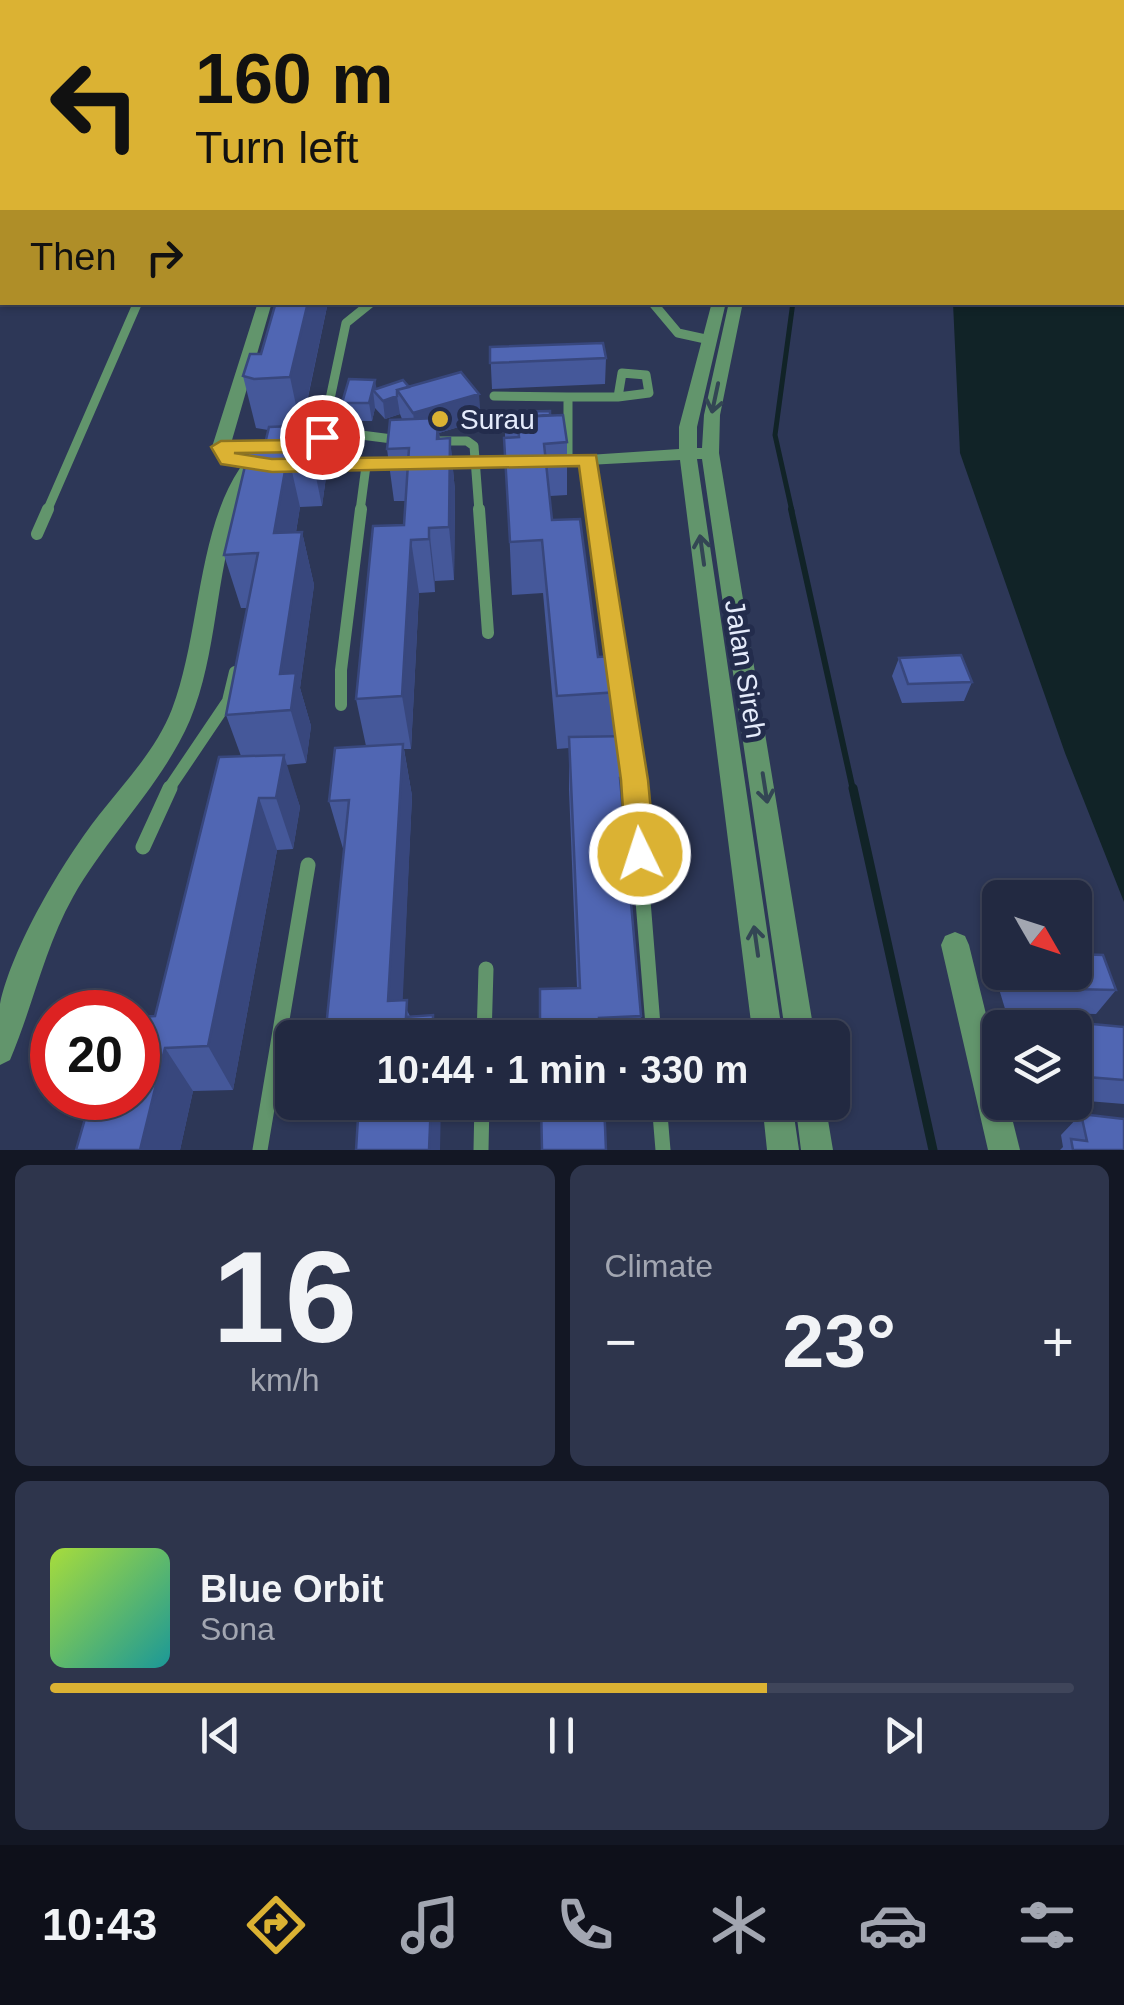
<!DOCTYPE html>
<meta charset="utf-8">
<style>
body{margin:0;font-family:Helvetica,sans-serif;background:#2e354c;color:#f1f3f6;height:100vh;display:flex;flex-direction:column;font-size:38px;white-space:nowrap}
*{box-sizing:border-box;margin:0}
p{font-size:32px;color:#a2a6b1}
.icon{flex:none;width:55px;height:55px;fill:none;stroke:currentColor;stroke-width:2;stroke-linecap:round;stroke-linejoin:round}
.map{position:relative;height:1150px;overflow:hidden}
.panel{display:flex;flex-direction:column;gap:15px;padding:15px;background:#131724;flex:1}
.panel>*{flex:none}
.top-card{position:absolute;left:0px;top:0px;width:1125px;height:305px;box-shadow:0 2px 8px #0004,0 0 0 2px #3f455a;background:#dbb233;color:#111;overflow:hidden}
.needle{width:65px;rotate:129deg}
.tools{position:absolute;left:982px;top:880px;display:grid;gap:20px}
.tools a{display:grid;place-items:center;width:110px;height:110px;border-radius:15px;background:#222941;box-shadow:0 2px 8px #0004,0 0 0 2px #3f455a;font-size:50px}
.speed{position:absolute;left:30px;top:990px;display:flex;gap:20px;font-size:50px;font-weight:700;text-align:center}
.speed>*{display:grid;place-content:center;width:130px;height:130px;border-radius:50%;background:#222941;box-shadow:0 2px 8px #0004,0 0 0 2px #3f455a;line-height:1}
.speed .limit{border:15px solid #d22;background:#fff;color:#111}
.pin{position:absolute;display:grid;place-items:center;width:85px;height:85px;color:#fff;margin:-42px;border:5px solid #fff;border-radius:50%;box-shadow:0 2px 10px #0007}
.me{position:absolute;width:110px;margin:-55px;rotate:356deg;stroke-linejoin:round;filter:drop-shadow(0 0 8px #0008)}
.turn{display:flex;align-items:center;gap:35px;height:210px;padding:0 30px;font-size:45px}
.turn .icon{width:130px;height:130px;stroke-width:2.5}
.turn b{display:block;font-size:70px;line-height:85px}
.then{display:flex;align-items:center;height:95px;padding:0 30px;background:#0003;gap:20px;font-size:38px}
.big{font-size:75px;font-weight:700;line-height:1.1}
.panel .card{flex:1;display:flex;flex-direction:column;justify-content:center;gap:15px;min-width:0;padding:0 35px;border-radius:15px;background:#2e354c}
.panel .dial{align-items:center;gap:0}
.dial b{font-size:130px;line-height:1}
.song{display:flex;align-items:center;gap:30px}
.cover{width:120px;height:120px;border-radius:15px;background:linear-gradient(135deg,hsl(80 70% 55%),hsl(180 70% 35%))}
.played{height:10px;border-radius:5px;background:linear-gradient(90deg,#dbb233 70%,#3f455a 70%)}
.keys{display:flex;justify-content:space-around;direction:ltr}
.heat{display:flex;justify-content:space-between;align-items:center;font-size:55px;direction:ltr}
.panel .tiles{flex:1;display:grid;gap:15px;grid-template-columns:1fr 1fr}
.card:last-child{grid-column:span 2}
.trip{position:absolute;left:275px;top:1020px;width:575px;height:100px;border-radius:15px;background:#222941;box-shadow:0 2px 8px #0004,0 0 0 2px #3f455a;font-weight:700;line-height:100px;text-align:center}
.tabs{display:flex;height:160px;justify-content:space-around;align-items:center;background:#0e101a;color:#a2a6b1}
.tabs .icon{width:70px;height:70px}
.tabs .on{color:#dbb233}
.tabs b{font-size:45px;color:#f1f3f6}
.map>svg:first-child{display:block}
.water{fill:#112327}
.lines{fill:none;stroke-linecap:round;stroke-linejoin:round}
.stream-far2{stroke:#112327;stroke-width:5}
.stream-far1{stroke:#112327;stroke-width:6}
.stream{stroke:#112327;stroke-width:9}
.lane-far2{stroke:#62956c;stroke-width:9}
.lane-far1{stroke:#62956c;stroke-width:12}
.lane{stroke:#62956c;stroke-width:15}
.street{fill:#62956c;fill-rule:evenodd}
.rail-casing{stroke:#b0b7cc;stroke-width:6}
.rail{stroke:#232c4c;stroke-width:4;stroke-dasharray:12;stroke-linecap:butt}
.wall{fill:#45589a}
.shaded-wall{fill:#38477d}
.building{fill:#5066b3;stroke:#38477d;stroke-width:2.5}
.oneway{stroke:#334654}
.route{fill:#dbb233;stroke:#8e7421;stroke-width:2.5}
.poi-dot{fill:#dbb233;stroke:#232c4c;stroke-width:4}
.labels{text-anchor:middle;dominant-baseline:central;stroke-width:10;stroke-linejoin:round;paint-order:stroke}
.poi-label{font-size:28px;fill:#e5ebfb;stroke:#232c4c;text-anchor:start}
.street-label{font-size:28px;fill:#e5ebfb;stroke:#232c4c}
</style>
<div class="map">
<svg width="1124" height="1150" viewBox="0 0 1124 1150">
<rect width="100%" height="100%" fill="#2d3757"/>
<path class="water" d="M1106,0H1124V902L1065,753L960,453L953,303L1122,302V2H1103Z"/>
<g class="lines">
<path class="stream-far2" d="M792,511L775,435L793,302"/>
<path class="stream-far1" d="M791,509L853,790"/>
<path class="stream" d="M853,788L933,1150"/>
<path class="lane-far2" d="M652,302L678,333L710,340
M622,373L646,375L649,393L618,397Z
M494,396L568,397V460
M568,397H618
M361,435L400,440
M438,441H467L474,446L479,511
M306,446L322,437L346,323L372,302
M221,447L277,446
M588,460L595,511
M47,511L138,302
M360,511L366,466"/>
<path class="lane-far1" d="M479,509L488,633
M595,509L630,748
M37,534L48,509
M341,705V670L361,509
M633,771L635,790
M168,790L228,701L235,672"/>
<path class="lane" d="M634,788L654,1038
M143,847L170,788
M484,1038L486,969
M659,1102L663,1150
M260,1150L308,865
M481,1150L482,1102"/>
<path class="street" d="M331,0H339V2H331Z
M625,0H633V2H625Z
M687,0H695V2H687Z
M258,302H272L230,447L235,456L257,460L260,464C212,539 224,639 190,720C162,785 108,835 73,897C44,949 33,1006 10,1060L0,1065C0,1045 0,1023 0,1004C12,947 63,861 99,815C125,782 156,750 172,709C200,636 197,532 240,468L222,464L212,447Z
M712,302H726L697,427V448H702L704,415L729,302H743L720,415L719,453L815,1038H786L702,459H697L783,1038H753L680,460L588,465L300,471L291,465L300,459L588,455L679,449V427Z
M955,932L965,936L969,945L1000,1071V1102H1008L1020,1150H988L941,945L945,936Z
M762,1102H792L799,1150H767Z
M795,1102H825L833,1150H801Z"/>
<g class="rail-casing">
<path id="rail" d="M0,193L2,189"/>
</g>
<use href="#rail" class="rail"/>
</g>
<path class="wall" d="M276,302H328L302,426L326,477L322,506L300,507L296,532H302L314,585L300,688L311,726L306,763L286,765L300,807L293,849L277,850L233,1090L193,1091L180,1150L155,1016L241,756L226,715L247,608H241L224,555L264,448L268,430L256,428L243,376L261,354Z
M490,347L606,358L605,384L492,389Z
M409,387L481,420L439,433L440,439L450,438L455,491L454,580L435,581V592L419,593L411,749H404L412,796L402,1001L410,1016L433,1015L438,1038H325L344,852L329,801L366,746L356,699L404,525L405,501H394L387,449L402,419L400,414L385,419L375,408L372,421H345L342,403L377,389Z
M504,412L550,415L567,442V495L550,496L552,520L598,657L619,692L617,736L636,777L631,828L625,829L641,1016L638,1038H540L577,988L569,790V748L557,749L543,593L512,595Z
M899,658L972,682L964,701L902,703L892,676Z
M1000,972H1075L1116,990L1096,1014L1006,1012L996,979Z
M1050,1020L1124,1027V1104L1075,1100V1028H1044Z
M1081,1114L1124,1150H1060L1063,1147L1061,1135Z"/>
<path class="shaded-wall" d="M35,0H49V1L48,2H32Z
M576,0H595V2H576Z
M2,43V61L0,64V46Z
M308,302H328L301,429L290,377Z
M375,380L378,396L373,390L375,408L372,421L369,403Z
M479,394L481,420L439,433L443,470L417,440L413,413Z
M397,396L400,414L385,419L383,401Z
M316,425L326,477L322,506L311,453Z
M450,438L455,491L454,580L449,527Z
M288,454L300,507L287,586L274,533Z
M429,528L435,581V592L429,539Z
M302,532L314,585L300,688L311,726L306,763L280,674Z
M411,540L419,593L411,749L402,696Z
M403,744L412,796L401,1038L388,1001Z
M284,755L300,807L293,849L276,798Z
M259,798L277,850L233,1090L208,1046Z
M433,1015L438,1038H433Z
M165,1048L193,1091L180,1150H140Z
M431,1102H441L440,1150H429Z"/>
<path class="building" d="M0,0H35L32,2H2V11H0Z
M82,0H109L107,2H79Z
M341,0H359L358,2H340Z
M365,0H378V2H365Z
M390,0H439L438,2H389Z
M444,0H465L464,2H444Z
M495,0H517L516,2H495Z
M0,20H2V34H0Z
M276,302H308L290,377L254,379L243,376L250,354H261Z
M603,343L606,358L490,363V347Z
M461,372L479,394L413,413L397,390Z
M349,379L375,380L369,403H342Z
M403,380L409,387L397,390V396L383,401L373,390Z
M550,411V415L517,417L518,428H503L504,412Z
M563,415L567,442L544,444L552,520L580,519L598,657L614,656L619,692L557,696L542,540L510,542L504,438L519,437L517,417Z
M438,418L437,439L450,438L449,527L429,528V539L411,540L402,696L356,699L373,526L404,525L409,448L387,449L390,420Z
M316,425L311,453L288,454L274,533L302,532L280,674L296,673L291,710L226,715L258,553L224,555L249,449L264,448L269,427Z
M961,655L972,682L908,684L899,658Z
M632,736L636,777L620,778L641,1016L599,1018L600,1038H540V989L580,988L569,737Z
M403,744L388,1001L407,1000L406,1017L433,1015V1038H325L349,800L329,801L335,748Z
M284,755L276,798H259L208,1046L165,1048L140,1150H76L91,1098H138V1017L155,1016L219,757Z
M1075,948L1077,954L1103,955L1116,990L1023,988L1018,972H1075Z
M1050,1020L1124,1027V1080L1075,1076V1028H1051Z
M359,1102H431L429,1150H356Z
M541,1102H604L606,1150H542Z
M1081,1114L1124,1119V1150H1073L1071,1139L1087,1141Z"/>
<defs><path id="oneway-shaft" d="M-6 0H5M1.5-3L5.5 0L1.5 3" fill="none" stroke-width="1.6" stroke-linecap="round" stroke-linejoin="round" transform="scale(2.5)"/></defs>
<g class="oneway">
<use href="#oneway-shaft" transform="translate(715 398) rotate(102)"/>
<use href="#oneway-shaft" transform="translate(702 550) rotate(-98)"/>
<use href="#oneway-shaft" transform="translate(765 788) rotate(81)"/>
<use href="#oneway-shaft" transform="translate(756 941) rotate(-98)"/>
</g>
<path class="route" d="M322,431L329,433V441L307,452L234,453L272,459L596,455L648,780L655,854L651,863L640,867L630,863L626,854L621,780L579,466L272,472L221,464L211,447L221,441L303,440Z"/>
<circle class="poi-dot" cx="440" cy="419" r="10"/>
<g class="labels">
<g class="poi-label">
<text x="460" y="419">Surau</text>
</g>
<g class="street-label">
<text transform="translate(745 669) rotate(81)">Jalan Sireh</text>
</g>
</g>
</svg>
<div class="tools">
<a><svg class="needle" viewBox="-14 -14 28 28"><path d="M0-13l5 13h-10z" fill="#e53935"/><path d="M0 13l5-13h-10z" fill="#a2a6b1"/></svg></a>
<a><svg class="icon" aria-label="layers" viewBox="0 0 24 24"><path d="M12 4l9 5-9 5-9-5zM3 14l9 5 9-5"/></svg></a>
</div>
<div class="speed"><div class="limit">20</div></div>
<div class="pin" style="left:322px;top:437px;background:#d93025"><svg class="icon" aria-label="arrive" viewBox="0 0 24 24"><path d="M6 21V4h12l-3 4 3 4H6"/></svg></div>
<svg class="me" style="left:640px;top:854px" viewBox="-20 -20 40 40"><circle r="17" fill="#dbb233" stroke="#fff" stroke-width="3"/><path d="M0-11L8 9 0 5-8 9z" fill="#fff"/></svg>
<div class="trip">10:44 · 1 min · 330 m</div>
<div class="top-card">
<div class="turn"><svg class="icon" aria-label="left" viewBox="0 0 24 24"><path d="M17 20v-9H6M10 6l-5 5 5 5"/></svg><div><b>160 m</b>Turn left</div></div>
<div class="then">Then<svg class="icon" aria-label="right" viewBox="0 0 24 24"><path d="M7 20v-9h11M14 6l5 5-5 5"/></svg></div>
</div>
</div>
<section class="panel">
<div class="tiles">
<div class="card dial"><b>16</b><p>km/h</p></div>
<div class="card"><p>Climate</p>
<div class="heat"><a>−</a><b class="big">23°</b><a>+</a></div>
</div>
<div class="card">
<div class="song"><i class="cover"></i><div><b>Blue Orbit</b><p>Sona</p></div></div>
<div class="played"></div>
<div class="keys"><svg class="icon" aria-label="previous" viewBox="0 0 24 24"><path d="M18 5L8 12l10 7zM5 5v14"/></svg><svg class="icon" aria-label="pause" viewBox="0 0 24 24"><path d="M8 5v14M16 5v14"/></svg><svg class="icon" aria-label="next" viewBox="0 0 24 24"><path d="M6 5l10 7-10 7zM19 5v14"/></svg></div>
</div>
</div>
</section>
<nav class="tabs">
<b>10:43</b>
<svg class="icon on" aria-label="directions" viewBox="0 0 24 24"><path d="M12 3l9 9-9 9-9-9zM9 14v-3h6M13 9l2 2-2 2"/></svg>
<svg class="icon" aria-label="music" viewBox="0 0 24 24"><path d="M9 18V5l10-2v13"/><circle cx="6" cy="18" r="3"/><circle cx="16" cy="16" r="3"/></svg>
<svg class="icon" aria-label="phone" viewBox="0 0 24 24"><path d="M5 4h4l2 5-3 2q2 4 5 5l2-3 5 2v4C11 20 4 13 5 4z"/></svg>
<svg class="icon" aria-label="climate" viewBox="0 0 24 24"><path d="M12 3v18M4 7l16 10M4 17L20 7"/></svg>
<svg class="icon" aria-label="car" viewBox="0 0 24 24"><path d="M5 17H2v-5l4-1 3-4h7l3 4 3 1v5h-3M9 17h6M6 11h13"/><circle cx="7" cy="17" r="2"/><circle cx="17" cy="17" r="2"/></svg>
<svg class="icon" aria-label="filters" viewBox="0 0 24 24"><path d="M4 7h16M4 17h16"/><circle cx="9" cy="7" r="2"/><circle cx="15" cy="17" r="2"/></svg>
</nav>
